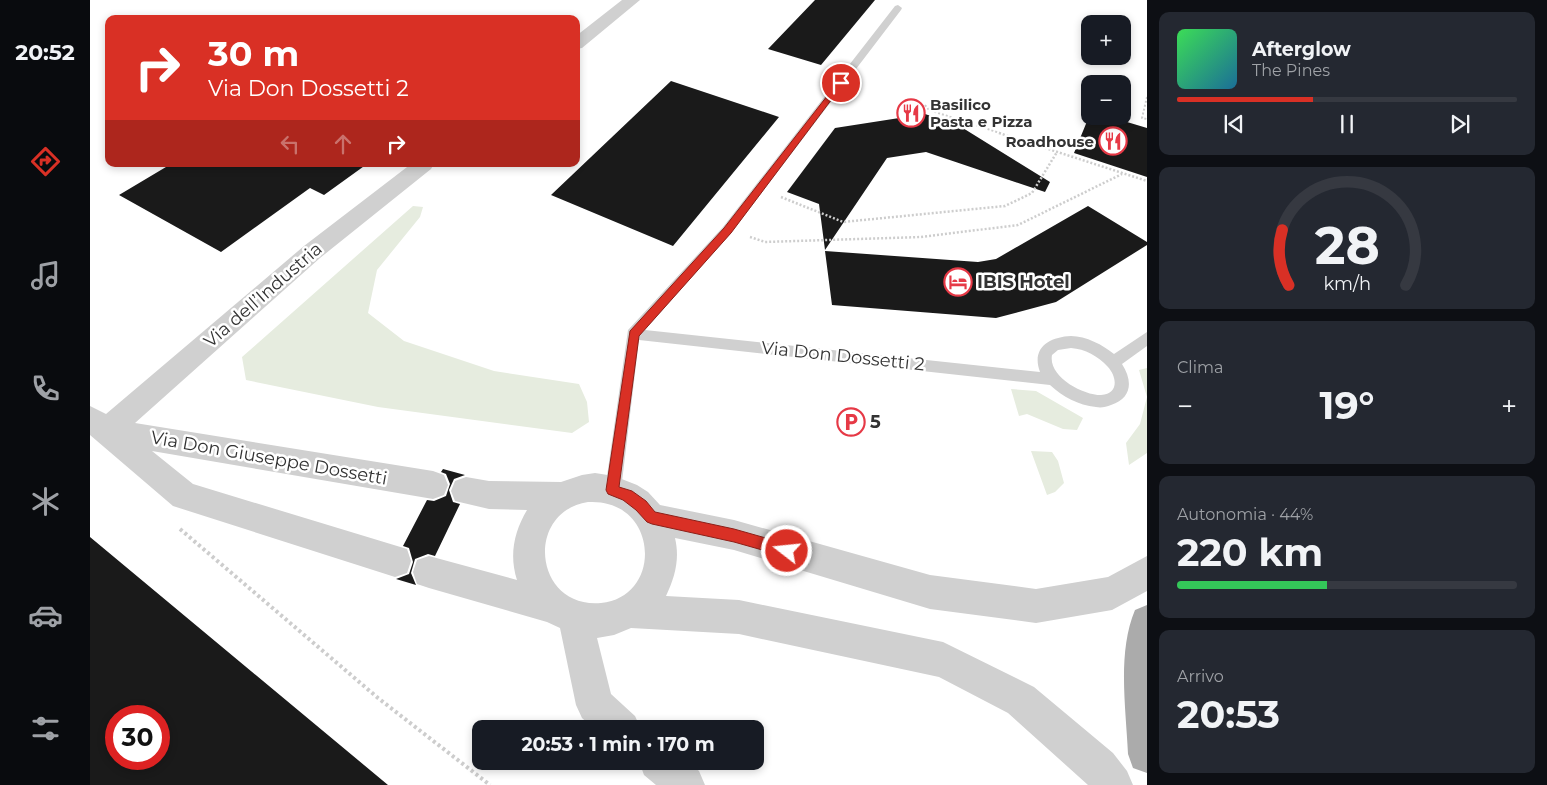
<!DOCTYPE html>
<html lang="it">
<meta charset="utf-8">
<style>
body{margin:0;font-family:Montserrat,sans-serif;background:#242831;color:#f1f3f6;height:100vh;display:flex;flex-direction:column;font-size:19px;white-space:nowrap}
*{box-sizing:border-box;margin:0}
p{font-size:16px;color:#9ea1a6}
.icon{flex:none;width:28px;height:28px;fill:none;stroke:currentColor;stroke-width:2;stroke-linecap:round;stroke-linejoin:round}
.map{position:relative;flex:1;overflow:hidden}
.side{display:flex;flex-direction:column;gap:12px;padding:12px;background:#0d0f14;width:400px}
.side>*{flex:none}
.top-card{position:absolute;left:15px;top:15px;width:475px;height:152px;border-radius:10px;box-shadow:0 2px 8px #0003;background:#d93025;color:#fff;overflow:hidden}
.buttons{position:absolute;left:991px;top:15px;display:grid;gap:10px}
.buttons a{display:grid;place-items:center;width:50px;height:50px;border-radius:10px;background:#171b24;box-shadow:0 2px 8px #0003;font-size:25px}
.speed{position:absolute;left:15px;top:705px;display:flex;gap:10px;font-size:25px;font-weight:700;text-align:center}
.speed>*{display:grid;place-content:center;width:65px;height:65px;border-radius:50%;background:#171b24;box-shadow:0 2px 8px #0003;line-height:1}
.speed .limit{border:8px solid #d22;background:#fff;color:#111}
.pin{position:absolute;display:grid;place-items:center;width:42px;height:42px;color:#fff;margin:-21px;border:2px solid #fff;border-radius:50%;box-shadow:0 1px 5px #0007}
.me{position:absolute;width:55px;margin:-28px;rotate:286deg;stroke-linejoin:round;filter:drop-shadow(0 0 4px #0008)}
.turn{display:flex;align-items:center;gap:18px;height:105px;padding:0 20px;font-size:22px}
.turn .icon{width:65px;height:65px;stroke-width:2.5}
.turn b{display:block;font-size:35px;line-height:42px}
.lanes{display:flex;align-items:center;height:48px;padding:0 20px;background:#0003;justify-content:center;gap:25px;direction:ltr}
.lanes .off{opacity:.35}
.big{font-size:38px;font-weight:700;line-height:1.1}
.side .widget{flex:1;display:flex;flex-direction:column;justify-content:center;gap:8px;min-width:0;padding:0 18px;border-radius:10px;background:#242831}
.side .dial{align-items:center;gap:0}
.dial svg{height:130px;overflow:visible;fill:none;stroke:#363941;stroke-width:7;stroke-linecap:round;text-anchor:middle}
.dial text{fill:#f1f3f6;stroke:none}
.song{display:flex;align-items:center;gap:15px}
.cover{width:60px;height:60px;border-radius:8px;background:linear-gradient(135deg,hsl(130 70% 55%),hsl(200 70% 35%))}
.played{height:5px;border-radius:2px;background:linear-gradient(90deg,#d93025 40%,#363941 40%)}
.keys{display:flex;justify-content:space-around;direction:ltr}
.heat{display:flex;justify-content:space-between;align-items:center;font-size:28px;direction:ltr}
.charge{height:8px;border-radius:4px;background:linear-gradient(90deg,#34c759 44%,#363941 0)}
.trip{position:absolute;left:382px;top:720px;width:292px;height:50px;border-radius:10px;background:#171b24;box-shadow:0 2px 8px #0003;font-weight:700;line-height:50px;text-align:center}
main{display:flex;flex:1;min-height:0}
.dock{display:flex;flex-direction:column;width:90px;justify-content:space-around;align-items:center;background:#090b0e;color:#9ea1a6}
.dock .icon{width:35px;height:35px}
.dock .on{color:#d93025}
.dock b{font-size:22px;color:#f1f3f6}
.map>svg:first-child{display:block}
.green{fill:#e6ecdf}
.building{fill:#1a1a1a;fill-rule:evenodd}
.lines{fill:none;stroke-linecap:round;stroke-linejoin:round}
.path-far2{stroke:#cdcdcd;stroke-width:2;stroke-dasharray:2 2;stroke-linecap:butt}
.path-far1{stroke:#cdcdcd;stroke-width:2.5;stroke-dasharray:2 2;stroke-linecap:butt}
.path{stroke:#cdcdcd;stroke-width:4;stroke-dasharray:3 3;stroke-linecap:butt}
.lane{fill:#d0d0d0;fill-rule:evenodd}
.street{fill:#d0d0d0;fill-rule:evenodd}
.primary{fill:#ababab;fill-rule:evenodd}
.route{fill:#d93025;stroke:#8d1f18}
.labels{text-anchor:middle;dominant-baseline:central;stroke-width:5;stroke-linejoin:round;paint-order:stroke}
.far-poi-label{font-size:15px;font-weight:bold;fill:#333;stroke:#fff;text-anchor:start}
.poi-label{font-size:18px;font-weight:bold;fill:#333;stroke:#fff;text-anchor:start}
.street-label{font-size:18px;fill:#333;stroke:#fff}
</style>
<main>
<nav class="dock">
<b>20:52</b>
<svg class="icon on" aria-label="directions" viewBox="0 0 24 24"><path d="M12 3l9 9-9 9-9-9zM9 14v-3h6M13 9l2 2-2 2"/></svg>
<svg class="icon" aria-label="music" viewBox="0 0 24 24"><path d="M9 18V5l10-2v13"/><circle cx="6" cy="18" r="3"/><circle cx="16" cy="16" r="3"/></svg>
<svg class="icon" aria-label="phone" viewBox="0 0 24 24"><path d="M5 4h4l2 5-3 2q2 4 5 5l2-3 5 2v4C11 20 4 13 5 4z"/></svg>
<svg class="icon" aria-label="climate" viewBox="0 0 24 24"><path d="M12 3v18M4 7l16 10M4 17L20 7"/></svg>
<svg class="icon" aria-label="car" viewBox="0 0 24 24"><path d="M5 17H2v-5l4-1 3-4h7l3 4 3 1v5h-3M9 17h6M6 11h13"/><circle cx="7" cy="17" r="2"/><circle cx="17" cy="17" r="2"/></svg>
<svg class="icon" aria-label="filters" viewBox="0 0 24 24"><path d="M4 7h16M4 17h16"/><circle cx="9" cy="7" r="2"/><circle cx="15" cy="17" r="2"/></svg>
</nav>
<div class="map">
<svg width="1057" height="785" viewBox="0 0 1057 785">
<rect width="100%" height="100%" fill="#fff"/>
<path class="green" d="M323,206L333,207L330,217L287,270L278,313L314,341L404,371L489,384L497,402L499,422L482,433L288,407L156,380L152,357Z
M1057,368V453L1039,465L1036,443L1050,424L1057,397L1049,370Z
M921,389L946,391L993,418L987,430L973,429L937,414L929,416Z
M941,451L962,452L968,461L974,483L965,492L957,495Z"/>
<path class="building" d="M725,0H785L731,65L678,49Z
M581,81L689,117L583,246L461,195Z
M835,114L868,125L960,182L955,192L836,152L797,158L735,250L729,204L697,192L745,128Z
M1000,114V116H1017L1057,128V177L984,153Z
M81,164H277L234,195L220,188L131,252L29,195Z
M998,206L1057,242V245L966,302L906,318L742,305L735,251L888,262L906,259Z
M353,469L375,475L364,479L359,490L363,502L370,504L345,556L338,554L325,559L321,573L326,585L306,579L319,574L323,562L319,548L313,546L337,500L344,501L356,496L360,484L356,474L351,472Z
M0,537L298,785H0ZM26,716H69V759H26Z"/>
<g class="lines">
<path class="path-far2" d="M1057,97L1052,118L1057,119
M835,105L839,110L913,134"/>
<path class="path-far1" d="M909,133L1057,181
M691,197L753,222L915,206L942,193L967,152
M660,237L675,242L831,237L928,225L1032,174"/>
<path class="path" d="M90,529L288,698L400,785"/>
<path class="lane" d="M808,5L812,8L811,10L641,233L555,330L950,372C941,348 959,337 981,336C996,336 1013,345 1024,354L1057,332V346L1032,364C1043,381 1042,398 1021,405C1016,407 1011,408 1006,407C988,405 973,397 960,385L549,340L531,490L529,495L523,498L517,495L515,490L538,330L633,227L805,6ZM981,348C995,349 1008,356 1018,367C1027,377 1029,394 1011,395C992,395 958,376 962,355L968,350Z"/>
<path class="street" d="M532,0H550L492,48L486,49V36Z
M321,164H344L341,169L230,258L45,423L343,471L354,475L358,485L354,495L343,499L62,451L103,484L317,549L321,561L317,573L305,577L83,506L0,435V406L16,414L214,246Z
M505,473L524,476L547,485L558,492L570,505L644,520L840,575L946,589L1018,577L1057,556V591L1022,610L946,623L840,609L644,550L585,538C590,559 585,577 576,596L649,600L853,642L944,687L1023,753L1037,771L1043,785H998L918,713L849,677L649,634L541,628L524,635L507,638L521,694L545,716L551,729H504L492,718L486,705L470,628L457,622L339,588L327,584L323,572L327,560L339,556L427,580C419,555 424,532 437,510L399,509L365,501L361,491L365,481L376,477L399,481L471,482L492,475ZM498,502C569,498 574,597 511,603C444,609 434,512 498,502Z
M549,761H598L609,771L615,785H566L554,775Z"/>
<path class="primary" d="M1057,605V773L1043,768L1038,754C1036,708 1027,653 1045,610Z"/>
</g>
<path class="route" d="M748,82L754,83L641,233L549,336L529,487L542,491L556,501L565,512L644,529L697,544L702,546L704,551L702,556L697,557L644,542L562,524L557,522L546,510L533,500L518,494L516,490L540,331L634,228Z"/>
<defs>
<g id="restaurant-ring" transform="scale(1.4375)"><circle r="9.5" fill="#fff" stroke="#e63946" stroke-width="1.5"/><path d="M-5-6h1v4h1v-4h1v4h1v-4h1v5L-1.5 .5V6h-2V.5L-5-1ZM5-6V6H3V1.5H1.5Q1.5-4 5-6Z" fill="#e63946"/></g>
<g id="hotel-ring" transform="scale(1.4375)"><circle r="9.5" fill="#fff" stroke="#e63946" stroke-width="1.5"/><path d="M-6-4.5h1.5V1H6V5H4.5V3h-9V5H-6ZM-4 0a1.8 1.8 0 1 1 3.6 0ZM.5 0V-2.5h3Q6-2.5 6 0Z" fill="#e63946"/></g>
<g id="parking-ring" transform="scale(1.4375)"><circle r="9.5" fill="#fff" stroke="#e63946" stroke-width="1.5"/><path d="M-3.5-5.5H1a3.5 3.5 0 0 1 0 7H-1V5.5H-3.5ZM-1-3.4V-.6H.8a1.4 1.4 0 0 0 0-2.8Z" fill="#e63946"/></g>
</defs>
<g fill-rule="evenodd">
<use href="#restaurant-ring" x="821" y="113"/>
<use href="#restaurant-ring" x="1023" y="141"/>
<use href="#hotel-ring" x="868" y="282"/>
<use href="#parking-ring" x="761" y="422"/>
</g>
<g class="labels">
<g class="far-poi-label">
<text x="840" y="104">Basilico<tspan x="840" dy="17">Pasta e Pizza</tspan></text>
<text x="1004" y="141" text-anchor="end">Roadhouse</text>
</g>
<g class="poi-label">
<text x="887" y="282">IBIS Hotel</text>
<text x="780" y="422">5</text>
</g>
<g class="street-label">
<text transform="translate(173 295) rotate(-41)">Via dell’Industria</text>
<text transform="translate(753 356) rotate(6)">Via Don Dossetti 2</text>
<text transform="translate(179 458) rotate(10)">Via Don Giuseppe Dossetti</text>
</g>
</g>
</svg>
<div class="buttons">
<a>+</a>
<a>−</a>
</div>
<div class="speed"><div class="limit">30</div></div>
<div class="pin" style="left:751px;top:83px;background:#d93025"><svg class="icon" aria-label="arrive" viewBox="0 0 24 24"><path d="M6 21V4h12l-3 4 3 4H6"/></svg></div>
<svg class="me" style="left:697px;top:551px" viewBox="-20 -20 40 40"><circle r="17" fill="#d93025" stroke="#fff" stroke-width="3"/><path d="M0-11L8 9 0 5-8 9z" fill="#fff"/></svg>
<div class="trip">20:53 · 1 min · 170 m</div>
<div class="top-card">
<div class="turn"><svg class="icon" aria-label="right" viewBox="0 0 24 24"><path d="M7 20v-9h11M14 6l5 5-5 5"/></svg><div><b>30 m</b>Via Don Dossetti 2</div></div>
<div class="lanes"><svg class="icon off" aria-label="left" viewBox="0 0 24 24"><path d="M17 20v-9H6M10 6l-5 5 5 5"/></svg><svg class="icon off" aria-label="ahead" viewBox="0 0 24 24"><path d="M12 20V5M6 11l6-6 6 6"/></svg><svg class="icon" aria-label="right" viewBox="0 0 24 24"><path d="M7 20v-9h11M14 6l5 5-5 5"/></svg></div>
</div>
</div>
<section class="side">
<div class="widget">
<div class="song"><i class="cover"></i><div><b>Afterglow</b><p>The Pines</p></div></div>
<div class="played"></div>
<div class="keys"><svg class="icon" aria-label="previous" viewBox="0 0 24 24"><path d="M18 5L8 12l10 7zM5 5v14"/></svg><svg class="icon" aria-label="pause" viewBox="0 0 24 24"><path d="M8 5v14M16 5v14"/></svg><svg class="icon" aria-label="next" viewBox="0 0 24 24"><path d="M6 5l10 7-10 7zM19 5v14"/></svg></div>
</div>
<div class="widget dial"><svg viewBox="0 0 100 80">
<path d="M14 69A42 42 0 1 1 86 69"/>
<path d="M14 69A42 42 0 0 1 10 35" stroke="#d93025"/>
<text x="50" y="56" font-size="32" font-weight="700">28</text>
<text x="50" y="72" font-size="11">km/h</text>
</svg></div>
<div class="widget"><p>Clima</p>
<div class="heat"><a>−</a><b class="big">19°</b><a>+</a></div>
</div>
<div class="widget"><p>Autonomia · 44%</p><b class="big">220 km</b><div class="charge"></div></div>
<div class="widget"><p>Arrivo</p><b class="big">20:53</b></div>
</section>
</main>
